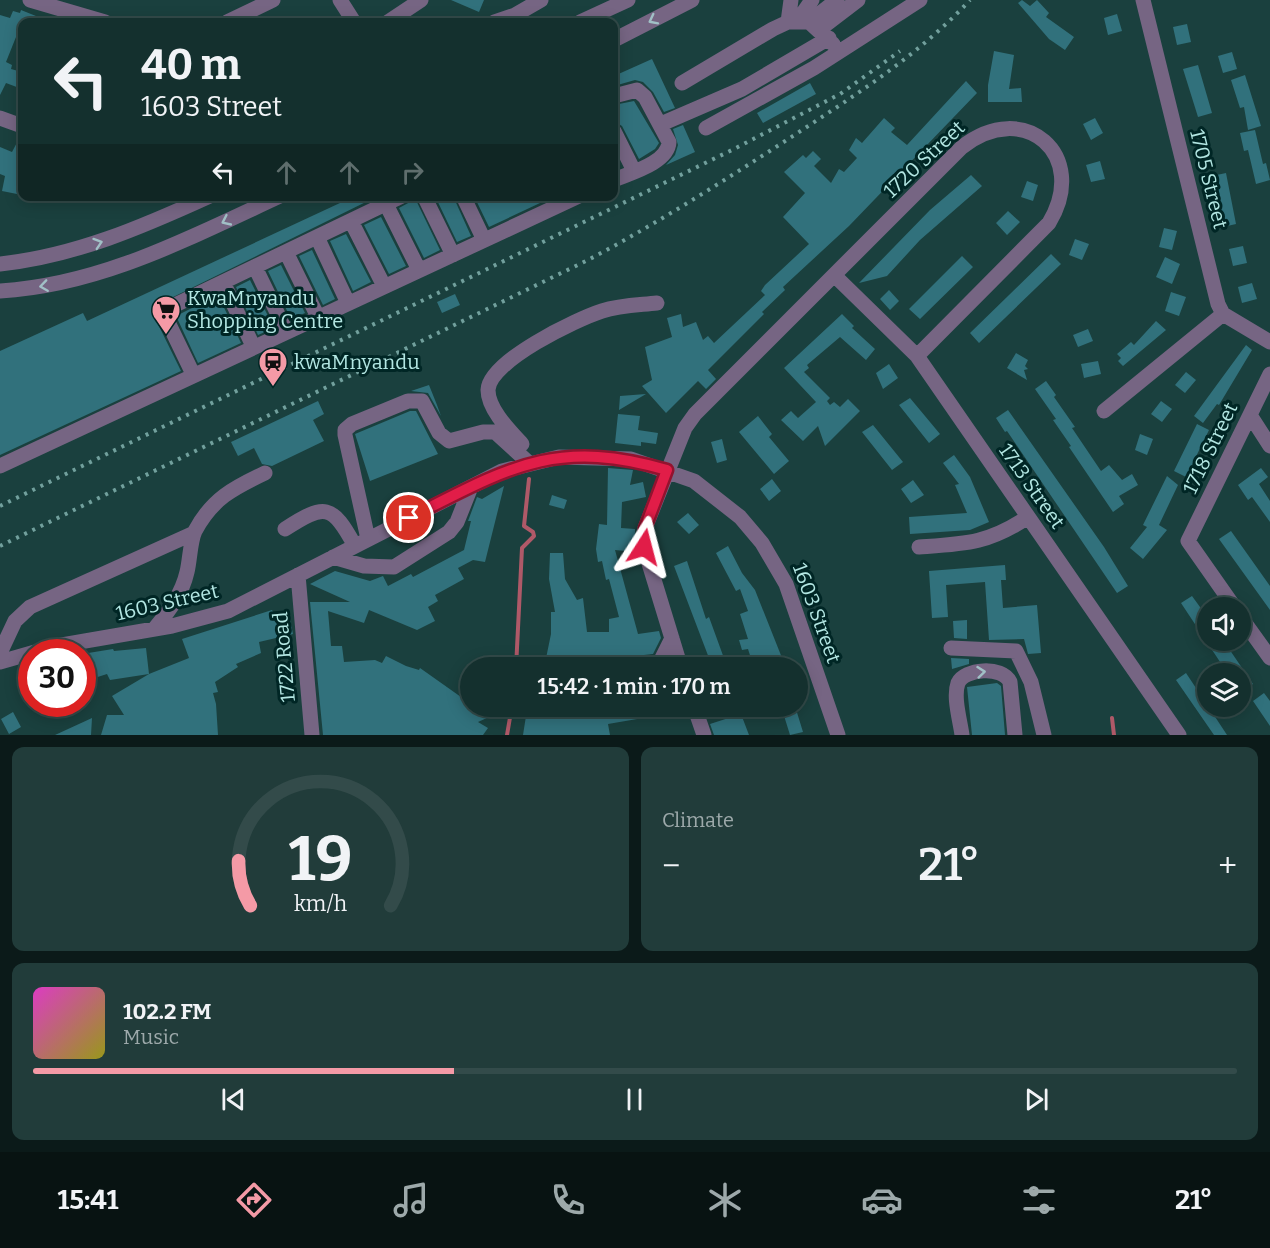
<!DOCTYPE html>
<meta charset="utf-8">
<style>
body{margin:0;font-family:Bitter,serif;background:#213c3a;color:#f1f3f6;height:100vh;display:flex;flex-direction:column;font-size:22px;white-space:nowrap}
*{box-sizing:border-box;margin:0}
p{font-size:20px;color:#9da9aa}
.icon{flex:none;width:33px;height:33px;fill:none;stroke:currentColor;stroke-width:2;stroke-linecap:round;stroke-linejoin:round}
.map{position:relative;height:735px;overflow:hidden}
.panel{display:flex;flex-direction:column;gap:12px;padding:12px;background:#0b1a19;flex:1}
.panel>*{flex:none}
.banner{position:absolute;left:18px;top:18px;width:600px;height:183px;border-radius:12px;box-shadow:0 3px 15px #0003,0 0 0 2px #334b4a;background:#14302e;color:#f1f3f6;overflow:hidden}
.controls{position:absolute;left:1197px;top:597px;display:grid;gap:12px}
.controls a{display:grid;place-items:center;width:54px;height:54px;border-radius:50%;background:#14302e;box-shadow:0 3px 15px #0003,0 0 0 2px #334b4a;font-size:30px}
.speed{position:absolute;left:18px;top:639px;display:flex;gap:12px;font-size:30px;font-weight:700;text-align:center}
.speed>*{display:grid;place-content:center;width:78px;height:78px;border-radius:50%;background:#14302e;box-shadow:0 3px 15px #0003,0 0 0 2px #334b4a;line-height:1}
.speed .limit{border:9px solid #d22;background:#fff;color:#111}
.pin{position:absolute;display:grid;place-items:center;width:51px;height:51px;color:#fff;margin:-26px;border:3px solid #fff;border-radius:50%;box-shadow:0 2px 6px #0007}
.me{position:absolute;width:66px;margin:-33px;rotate:9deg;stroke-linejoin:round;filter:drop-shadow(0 0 4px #0008)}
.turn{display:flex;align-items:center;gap:21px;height:126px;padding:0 24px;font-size:27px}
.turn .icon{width:78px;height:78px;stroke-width:2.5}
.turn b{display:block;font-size:42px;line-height:51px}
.lanes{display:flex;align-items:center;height:57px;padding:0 24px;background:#0003;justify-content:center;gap:30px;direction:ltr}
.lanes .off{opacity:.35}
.big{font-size:45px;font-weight:600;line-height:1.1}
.panel .tile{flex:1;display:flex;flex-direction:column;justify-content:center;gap:9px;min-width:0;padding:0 21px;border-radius:12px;background:#213c3a}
.panel .dial{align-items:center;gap:0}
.dial svg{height:156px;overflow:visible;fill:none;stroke:#334b4a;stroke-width:7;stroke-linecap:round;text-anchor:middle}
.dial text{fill:#f1f3f6;stroke:none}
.song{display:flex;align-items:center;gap:18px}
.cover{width:72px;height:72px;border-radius:9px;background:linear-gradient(135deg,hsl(310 70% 55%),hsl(60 70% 35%))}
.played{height:6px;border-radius:3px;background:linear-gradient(90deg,#f49aa6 35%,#334b4a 35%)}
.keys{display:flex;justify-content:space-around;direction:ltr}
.heat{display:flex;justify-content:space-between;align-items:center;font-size:33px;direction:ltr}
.panel .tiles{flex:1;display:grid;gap:12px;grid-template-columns:1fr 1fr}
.tile:last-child{grid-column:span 2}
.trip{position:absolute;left:460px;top:657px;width:348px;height:60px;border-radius:30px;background:#14302e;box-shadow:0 3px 15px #0003,0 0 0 2px #334b4a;font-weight:600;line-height:60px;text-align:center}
.menu{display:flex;height:96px;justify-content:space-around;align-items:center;background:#081312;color:#9da9aa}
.menu .icon{width:42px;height:42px}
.menu .current{color:#f49aa6}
.menu b{font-size:27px;color:#f1f3f6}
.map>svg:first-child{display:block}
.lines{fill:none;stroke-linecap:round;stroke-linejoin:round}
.stream{stroke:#af5968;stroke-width:4}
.building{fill:#31717c}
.minor{stroke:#766583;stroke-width:15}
.rail{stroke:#72a09d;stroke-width:4;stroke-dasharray:3 6;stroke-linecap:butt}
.oneway{stroke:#a1c0c6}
.route-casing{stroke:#92132f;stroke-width:15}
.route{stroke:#e11d48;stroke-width:10}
.labels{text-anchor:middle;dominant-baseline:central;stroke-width:6;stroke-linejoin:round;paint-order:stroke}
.street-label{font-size:20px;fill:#b3e7e3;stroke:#002625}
.poi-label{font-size:20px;fill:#b3e7e3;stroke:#002625;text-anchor:start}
</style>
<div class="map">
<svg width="1270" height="735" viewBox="0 0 1270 735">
<rect width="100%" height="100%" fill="#1a403e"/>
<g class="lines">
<path class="stream" d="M516,668L522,548L534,536L533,532L524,526L529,479
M1112,718L1114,735
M507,735L512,706"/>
</g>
<path class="building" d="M451,0H484L479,12Z
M1022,0L1030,6L1037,0L1049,13L1046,17L1074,37L1065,50L1049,39L1018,3Z
M21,10L51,22H22L6,62L12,65L11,69L22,72V89L6,83L0,95V15L10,18L13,11L20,13Z
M1117,14L1122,31L1108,35L1104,18Z
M1187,24L1191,42L1177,45L1173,27Z
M994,51L1014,55L1009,89L1021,88L1022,102H988V85Z
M1232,52L1237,69L1223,73L1218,56Z
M652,59L675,108L664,112L653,92L643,82L635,80L614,86V76Z
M1198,65L1212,113L1198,117L1183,69Z
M1245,75L1261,126L1248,130L1244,107L1240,108L1231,80Z
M966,81L977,93L849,226L783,287L785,290L762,312L764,314L708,370L716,379L706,389L698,381L666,413L642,386L652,380L645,347L672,337L667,318L681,314L683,327L696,322L703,340L708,336L714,343L765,295L761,291L765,285L809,244L783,217L805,193L784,172L803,155L806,158L813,151L821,159L814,166L831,183L839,169L844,172L857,158L849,150L856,138L862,143L884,118L895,128L891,132L907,145Z
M810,83L816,94L763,123L757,113Z
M634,101L659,143L655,149L639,159L622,126L614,121V105Z
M1095,118L1103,133L1091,140L1083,124Z
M683,125L695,152L666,165L675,155L678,145L673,129Z
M1255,130L1263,164L1266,163L1270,180L1256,184L1248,150L1244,151L1240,133Z
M21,135L22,136V195L2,191L5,176L0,174V147L12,152Z
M1100,161L1105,179L1091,182L1086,165Z
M1226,173L1236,224L1223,227L1212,176Z
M971,175L982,186L920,240L887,276L859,283L930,210Z
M1027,181L1038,185L1033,201L1021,197Z
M355,196H378L165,301L157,314V322L181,371L0,455V351L83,313L87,321Z
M412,196H414L440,250L424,258L399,208L410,202Z
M435,196H453L471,236L457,242Z
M474,196H555L489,227Z
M1008,211L1020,222L1007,235L996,223Z
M381,217L406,266L389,274L364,225Z
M1164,228L1177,231L1172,250L1159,247Z
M346,234L371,282L353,291L330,241Z
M1075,239L1089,244L1082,260L1069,255Z
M1243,246L1247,263L1233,266L1229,249Z
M312,250L335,299L323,305L299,256Z
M1051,254L1061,264L979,343L970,333Z
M962,256L973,267L920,319L909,309Z
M1165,257L1180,264L1172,284L1156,277Z
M281,265L305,313L291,319L268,271Z
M250,280L274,328L258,335L236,287Z
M1252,283L1257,299L1242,303L1238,287Z
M889,290L899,301L890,310L880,299Z
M1171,292L1186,297L1179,316L1165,311Z
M455,294L460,305L442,313L437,302Z
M218,295L241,343L198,363L177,318L180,314Z
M842,314L854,326L852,328L875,349L866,360L840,337L807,365L809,368L804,372L830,398L827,401L830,405L834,402L840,407L848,399L860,411L825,446L818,426L803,441L781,420L791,411L798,418L816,402L784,368Z
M1156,321L1166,330L1123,366L1118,361L1121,358L1117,354L1131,342L1134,345Z
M1088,329L1093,341L1078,347L1073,335Z
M1246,345L1252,350L1219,405L1217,404L1203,423L1194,416Z
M1016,353L1028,360L1025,366L1028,369L1024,370L1027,380L1007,368Z
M1098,361L1101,374L1084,378L1081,364Z
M889,364L898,378L883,389L876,373Z
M1186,372L1196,380L1185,393L1175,385Z
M1046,381L1056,395L1054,397L1075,427L1072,428L1101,471L1109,465L1122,480L1132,474L1138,485L1119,496L1124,504L1113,512L1069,447L1071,446L1053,420L1056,419L1035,389Z
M429,385L437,405L441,416L428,393L411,391Z
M646,394L619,410L620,396Z
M910,398L940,434L929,443L899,405Z
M318,401L324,414L313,420L324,441L272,466L262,464L254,448L238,456L231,442Z
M1161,401L1172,409L1162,422L1151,414Z
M1008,410L1104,547L1128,586L1117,593L1007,431L1005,432L996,418Z
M410,411H416L438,454L370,481L355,434Z
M618,414L640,416L638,430L658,433L656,444L641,442V446L615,443Z
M758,416L772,434L769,437L789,461L774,474L739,432Z
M1197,424L1209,430L1186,477L1174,471Z
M873,425L903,462L892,470L862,432Z
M1140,434L1153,439L1147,455L1135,450Z
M722,439L727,460L717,463L711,442Z
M954,455L970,477L989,522L970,530L910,534L909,517L967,513L955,485L959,484L943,463Z
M608,468L633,470L630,485L643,482L646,497L622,502L621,528L635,529V552L615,550L638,634L659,631L661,638L653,654L644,655L647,668H634L630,655L597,657L600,668H544L551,634V612H555L549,579L550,553H563L565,579L577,600L583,598L587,632H609V619L619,617L609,579L606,580L602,561L598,562L596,549L599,524L607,525Z
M1261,468L1268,477L1259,484L1270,501V522L1252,497L1248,500L1238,485Z
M1167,476L1178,485L1159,525L1167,530L1143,559L1130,548L1147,527L1143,525Z
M772,479L781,491L769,501L760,489Z
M913,480L924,495L911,503L901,489Z
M504,486L485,562L473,560L458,568L464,579L435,595L438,601L428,607L435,621L417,630L369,610L364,623L328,611L331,646H342L344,662L375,660L382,663L386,656L406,666L419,670L420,668L461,697L465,688L471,706H483L489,717L478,722L488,728L483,735H323L310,602H350L310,584L335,571L370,581L383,576L388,586L411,574L413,577L464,550L471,521H468L477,497L482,499Z
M552,495L567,500L564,509L549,505Z
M688,513L699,525L689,534L677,522Z
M1231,531L1270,586V610L1219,539Z
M728,546L742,573L755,590L786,668H754L748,649L742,650L739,640L748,639L740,614L748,611L740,589L736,591L716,553Z
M687,561L706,619L709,617L725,661L712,666L674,566Z
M1005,565L1006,580H1001L1003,608L1037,605L1041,653L1028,654L1024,639L989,640L985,582L946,585L948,617L932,618L929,571Z
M1192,596L1208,618V640H1223L1253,684L1240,692V674H1228L1181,603Z
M272,610L276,617L288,611L293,634L259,642L261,653L236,664L238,667L215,682L218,692L213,693L216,704L218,735H101L107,715H124L112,696L149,674L110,680L107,674L82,682V654L113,649L114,651L146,648L149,674L189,658L182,639Z
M967,620V639L954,638L953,621Z
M951,658L969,659V664L952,669Z
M1186,673L1208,706L1227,735H1214L1176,680Z
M997,683L1001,686L1005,735H972L967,687Z
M1264,693L1270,701V726L1253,701Z
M546,706H640L643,718L608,724L610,735H523L526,716H543Z
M781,706H795L803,732L790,735Z
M13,712L21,727L9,734L1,719Z
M741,714L749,735H714L710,724Z
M92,718L91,735H55Z"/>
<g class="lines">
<path class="minor" d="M30,0L105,22
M340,0L354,22
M1143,0L1218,304L1223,314L1270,342
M798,20L812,0
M227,22L273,0
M388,22L421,0
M494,22L515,15L541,0
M580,22L628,0
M788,22L791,0
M809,22L837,0
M820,29L858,0
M614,40L692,0
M682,83L773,29L788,22H809L833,44
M614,96L637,90L645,97L669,142C668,163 630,173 614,180
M0,118L22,126
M661,124L742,89L829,38
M706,128L814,68L920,0
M614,131L634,171
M424,196L453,255
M463,196L484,240
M386,204L419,270
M351,221L384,286
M317,237L348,303
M286,252L318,317
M0,264C75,256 142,227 210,196
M255,267L286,331
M834,275L917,356L1179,735
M223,282L253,346
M0,291C101,285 189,238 280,196
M193,374L166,318L173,306L402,196
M1104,411L1223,314
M1250,415L1270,446
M522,444C509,430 488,409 488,390C489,361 577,319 602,311C620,305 639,305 657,303
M0,466L579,196
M285,529C325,503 332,504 355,546
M368,539L345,435V430L352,424L408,401H422L439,433L449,441L483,432H495L529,463
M919,547C964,544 988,544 1028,517
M333,557L364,566L394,567L449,532L457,522L471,487
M298,575L312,735
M1235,608L1188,541L1270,374
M1240,616L1270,658
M155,628C169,611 182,594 187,572C190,560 190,542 195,531C212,499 233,488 265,473
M951,648L1016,651L1031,682L1044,735
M0,653L15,621L30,607L194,533
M0,662L56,646L172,626L228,611L502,471L559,457L631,459L694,481L740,517L762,543L786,584L838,735
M657,668L672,638
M681,668L644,547L645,528L685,428L695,414L962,147C1024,98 1090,155 1049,223L917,356
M694,706L704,735
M962,735C960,720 953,697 958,683C964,669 1002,665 1010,682L1015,735"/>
<path class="rail" d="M0,506L734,149L840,94L900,51
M0,546L588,260C660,222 728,178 796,134C857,94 920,54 970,0"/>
</g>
<defs><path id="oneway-chevron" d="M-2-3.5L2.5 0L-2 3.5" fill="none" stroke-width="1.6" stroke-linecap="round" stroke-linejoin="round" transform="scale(1.5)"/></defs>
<g class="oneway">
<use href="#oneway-chevron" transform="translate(653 20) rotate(153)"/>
<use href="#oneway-chevron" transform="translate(226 221) rotate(155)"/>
<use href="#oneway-chevron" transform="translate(98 243) rotate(-18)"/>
<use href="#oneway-chevron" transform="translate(44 286) rotate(172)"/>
<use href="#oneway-chevron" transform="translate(981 672) rotate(-6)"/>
</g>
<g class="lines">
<g class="route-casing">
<path id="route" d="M409,518C506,469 555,437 667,470L645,528L644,547"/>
</g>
<use href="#route" class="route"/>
</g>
<defs>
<g id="supermarket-pin" transform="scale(1.5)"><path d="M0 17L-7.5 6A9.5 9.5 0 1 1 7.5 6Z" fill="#f49aa6" stroke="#002625"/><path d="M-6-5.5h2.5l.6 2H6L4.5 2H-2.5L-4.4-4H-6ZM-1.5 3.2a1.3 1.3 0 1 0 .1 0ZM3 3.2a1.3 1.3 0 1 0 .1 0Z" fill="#111"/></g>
<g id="station-pin" transform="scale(1.5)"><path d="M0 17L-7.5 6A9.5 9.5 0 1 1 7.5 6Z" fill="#f49aa6" stroke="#002625"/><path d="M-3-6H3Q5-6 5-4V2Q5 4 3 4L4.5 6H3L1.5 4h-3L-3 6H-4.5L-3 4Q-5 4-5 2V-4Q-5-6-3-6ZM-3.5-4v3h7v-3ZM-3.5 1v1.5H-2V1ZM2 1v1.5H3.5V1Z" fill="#111"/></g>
</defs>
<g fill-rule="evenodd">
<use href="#supermarket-pin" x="166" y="310"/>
<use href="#station-pin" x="273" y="362"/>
</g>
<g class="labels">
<g class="street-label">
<text transform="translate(924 159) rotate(-43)">1720 Street</text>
<text transform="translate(1209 179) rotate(76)">1705 Street</text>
<text transform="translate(1210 448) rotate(-64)">1718 Street</text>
<text transform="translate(1032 486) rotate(55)">1713 Street</text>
<text transform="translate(167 602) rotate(-13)">1603 Street</text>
<text transform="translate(817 613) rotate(70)">1603 Street</text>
<text transform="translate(284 657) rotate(-95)">1722 Road</text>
</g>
<g class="poi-label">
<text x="187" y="298">KwaMnyandu<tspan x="187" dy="23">Shopping Centre</tspan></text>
<text x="294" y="362">kwaMnyandu</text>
</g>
</g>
</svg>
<div class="controls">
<a><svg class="icon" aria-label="sound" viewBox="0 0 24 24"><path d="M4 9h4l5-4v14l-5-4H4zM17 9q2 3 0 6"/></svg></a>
<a><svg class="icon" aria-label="layers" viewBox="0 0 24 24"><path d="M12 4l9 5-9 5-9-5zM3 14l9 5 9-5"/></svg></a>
</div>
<div class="speed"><div class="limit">30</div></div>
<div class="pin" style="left:409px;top:518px;background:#d93025"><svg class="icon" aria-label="arrive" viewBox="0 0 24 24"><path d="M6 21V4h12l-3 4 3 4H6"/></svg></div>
<svg class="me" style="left:644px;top:547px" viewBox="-20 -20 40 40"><path d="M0-17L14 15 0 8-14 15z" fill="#e11d48" stroke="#fff" stroke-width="4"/></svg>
<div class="trip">15:42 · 1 min · 170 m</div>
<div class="banner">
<div class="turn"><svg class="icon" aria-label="left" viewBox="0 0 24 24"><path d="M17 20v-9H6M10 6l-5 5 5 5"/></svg><div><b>40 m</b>1603 Street</div></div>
<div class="lanes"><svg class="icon" aria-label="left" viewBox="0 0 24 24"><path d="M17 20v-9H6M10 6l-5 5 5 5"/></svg><svg class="icon off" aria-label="ahead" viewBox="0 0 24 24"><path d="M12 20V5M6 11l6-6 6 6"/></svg><svg class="icon off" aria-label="ahead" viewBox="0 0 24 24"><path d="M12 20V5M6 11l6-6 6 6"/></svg><svg class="icon off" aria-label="right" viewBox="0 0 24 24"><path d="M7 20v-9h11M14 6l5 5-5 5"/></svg></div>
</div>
</div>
<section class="panel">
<div class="tiles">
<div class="tile dial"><svg viewBox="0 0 100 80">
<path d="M14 69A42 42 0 1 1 86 69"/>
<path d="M14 69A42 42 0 0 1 8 46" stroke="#f49aa6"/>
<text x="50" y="56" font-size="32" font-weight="700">19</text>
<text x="50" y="72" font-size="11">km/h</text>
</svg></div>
<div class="tile"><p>Climate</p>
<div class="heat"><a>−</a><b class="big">21°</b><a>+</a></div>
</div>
<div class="tile">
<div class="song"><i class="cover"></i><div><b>102.2 FM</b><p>Music</p></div></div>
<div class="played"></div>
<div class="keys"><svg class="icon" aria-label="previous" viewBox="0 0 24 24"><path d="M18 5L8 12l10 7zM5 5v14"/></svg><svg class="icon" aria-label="pause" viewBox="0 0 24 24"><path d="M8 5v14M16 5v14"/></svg><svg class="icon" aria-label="next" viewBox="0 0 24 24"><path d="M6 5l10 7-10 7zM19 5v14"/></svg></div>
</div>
</div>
</section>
<nav class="menu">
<b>15:41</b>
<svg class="icon current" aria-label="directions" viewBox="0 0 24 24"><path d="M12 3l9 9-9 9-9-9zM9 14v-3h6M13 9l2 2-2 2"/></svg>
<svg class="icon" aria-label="music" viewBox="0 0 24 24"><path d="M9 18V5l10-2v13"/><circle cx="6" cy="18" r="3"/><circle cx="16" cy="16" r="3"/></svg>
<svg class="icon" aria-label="phone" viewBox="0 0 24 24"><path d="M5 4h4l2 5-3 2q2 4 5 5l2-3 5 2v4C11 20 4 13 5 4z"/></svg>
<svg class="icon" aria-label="climate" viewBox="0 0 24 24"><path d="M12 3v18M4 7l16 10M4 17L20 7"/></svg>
<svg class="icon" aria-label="car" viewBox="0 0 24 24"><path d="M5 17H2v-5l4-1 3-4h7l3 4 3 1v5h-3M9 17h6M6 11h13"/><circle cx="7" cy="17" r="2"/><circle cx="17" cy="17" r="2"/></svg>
<svg class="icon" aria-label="filters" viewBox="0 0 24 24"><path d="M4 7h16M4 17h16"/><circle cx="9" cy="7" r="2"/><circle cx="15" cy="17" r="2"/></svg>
<b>21°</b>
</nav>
